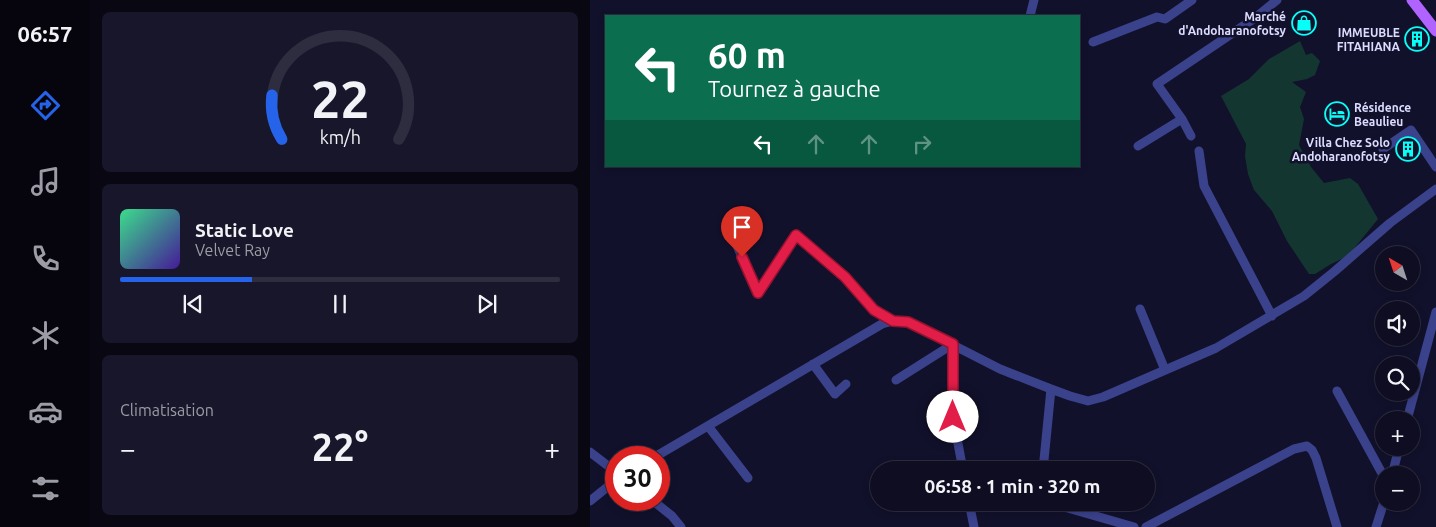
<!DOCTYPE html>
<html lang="fr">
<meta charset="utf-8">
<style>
body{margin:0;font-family:Ubuntu,sans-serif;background:#17162a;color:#f1f3f6;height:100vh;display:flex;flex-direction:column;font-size:19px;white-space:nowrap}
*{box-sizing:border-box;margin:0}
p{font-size:16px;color:#9b9ca5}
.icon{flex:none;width:28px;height:28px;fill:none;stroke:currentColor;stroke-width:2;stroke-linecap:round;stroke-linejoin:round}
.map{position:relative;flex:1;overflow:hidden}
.sheet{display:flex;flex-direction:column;gap:12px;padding:12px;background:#080712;width:500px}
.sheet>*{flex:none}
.hud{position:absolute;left:15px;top:15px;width:475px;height:152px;border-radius:0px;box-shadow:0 2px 8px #0003,0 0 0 1px #2e2d3f;background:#0b6e4f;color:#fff;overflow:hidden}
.needle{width:32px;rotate:321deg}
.controls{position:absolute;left:785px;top:246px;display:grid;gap:10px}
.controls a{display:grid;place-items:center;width:45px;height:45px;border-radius:50%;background:#0e0d21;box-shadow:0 2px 8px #0003,0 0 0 1px #2e2d3f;font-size:25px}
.speed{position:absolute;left:15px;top:446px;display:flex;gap:10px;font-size:25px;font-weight:700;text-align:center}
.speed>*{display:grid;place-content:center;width:65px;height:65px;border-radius:50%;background:#0e0d21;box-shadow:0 2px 8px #0003,0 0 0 1px #2e2d3f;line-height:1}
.speed .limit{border:8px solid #d22;background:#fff;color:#111}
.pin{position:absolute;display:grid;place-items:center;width:42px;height:42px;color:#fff;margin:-51px -21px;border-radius:50% 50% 50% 0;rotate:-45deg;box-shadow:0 0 5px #0007}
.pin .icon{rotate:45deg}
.me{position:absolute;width:55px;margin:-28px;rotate:0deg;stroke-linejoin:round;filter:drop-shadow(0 0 4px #0008)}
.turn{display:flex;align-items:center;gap:18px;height:105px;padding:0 20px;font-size:22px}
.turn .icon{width:65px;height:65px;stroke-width:2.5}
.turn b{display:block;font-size:35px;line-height:42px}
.lanes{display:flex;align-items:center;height:48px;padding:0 20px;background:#0003;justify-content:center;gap:25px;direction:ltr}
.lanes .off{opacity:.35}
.big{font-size:38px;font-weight:600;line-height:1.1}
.sheet .widget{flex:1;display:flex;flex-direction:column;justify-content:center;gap:8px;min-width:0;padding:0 18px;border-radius:8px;background:#17162a}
.sheet .dial{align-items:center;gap:0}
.dial svg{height:130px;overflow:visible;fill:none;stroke:#2e2d3f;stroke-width:7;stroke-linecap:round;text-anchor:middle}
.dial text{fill:#f1f3f6;stroke:none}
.song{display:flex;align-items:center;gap:15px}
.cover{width:60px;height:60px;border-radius:8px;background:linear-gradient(135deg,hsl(150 70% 55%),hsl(260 70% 35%))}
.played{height:5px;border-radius:2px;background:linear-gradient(90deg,#2563eb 30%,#2e2d3f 30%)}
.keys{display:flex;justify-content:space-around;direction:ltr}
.heat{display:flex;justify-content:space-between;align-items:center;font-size:28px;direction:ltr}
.trip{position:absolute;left:280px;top:461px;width:285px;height:50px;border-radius:25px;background:#0e0d21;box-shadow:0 2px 8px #0003,0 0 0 1px #2e2d3f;font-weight:600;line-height:50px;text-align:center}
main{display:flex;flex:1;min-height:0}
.tabs{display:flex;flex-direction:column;width:90px;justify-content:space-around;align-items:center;background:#06050d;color:#9b9ca5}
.tabs .icon{width:35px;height:35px}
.tabs .on{color:#2563eb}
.tabs b{font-size:22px;color:#f1f3f6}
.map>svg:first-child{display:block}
.green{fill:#133630}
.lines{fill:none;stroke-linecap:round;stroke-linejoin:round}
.minor{stroke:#3b428c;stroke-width:9}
.major{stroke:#b063ff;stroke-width:11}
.route-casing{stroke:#92132f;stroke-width:12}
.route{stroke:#e11d48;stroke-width:9}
.labels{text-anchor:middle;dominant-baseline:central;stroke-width:5;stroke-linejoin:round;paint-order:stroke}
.poi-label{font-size:12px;font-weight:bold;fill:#dcdcff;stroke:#12112c;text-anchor:end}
</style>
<main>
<nav class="tabs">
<b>06:57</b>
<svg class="icon on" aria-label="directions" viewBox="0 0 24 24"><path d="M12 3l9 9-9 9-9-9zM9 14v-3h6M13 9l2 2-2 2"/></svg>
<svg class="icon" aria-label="music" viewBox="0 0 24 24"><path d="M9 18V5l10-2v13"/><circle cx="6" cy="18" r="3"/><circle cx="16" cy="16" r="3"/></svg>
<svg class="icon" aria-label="phone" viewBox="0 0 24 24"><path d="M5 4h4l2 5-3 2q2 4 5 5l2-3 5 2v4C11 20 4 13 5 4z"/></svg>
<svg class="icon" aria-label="climate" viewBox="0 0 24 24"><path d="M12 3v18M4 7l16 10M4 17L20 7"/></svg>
<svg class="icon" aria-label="car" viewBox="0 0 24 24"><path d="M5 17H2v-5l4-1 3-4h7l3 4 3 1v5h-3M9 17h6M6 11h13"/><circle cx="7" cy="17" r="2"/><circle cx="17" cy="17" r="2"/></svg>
<svg class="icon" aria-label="filters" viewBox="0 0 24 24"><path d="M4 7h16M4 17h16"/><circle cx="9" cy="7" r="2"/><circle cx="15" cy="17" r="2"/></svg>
</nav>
<section class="sheet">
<div class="widget dial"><svg viewBox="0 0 100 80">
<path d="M14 69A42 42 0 1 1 86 69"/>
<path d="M14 69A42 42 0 0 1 8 42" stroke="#2563eb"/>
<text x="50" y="56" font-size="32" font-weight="700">22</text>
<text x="50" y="72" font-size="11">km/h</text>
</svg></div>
<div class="widget">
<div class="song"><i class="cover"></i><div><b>Static Love</b><p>Velvet Ray</p></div></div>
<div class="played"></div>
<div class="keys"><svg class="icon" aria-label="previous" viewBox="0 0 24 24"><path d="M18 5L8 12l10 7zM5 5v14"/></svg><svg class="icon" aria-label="pause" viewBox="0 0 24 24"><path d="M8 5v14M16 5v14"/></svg><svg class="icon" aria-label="next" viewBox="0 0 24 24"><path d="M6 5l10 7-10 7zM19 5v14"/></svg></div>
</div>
<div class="widget"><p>Climatisation</p>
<div class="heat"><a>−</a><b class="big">22°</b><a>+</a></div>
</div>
</section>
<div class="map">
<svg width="846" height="527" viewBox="0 0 846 527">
<rect width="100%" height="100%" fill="#12112c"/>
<path class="green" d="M710,41L716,55L722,53L730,61L725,75L717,79L702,82L716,92L710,107L714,119L709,145L721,167L734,183L760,178L768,184L788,219L758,256L741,264L725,274H719L697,241L682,211L664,190L658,174L655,156L656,144L631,96L659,79L679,59Z"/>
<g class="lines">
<path class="minor" d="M440,16L444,0
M503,42L567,17L575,19L602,0
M601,136L592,119L567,84L665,18L687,0
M548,146L592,119
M793,149L821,130L846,167
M609,151L614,186L682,316
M144,239L168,293L206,235L255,277L284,310L303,321
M550,309L575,370
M223,364L245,394L256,384
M306,380L363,344V417L373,470
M747,391L794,477
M817,420L846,312
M118,426L158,478
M0,452L26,472
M63,458L292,324L303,321L318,322L410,369L461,389L480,396L498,401L513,397L626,348L714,296L745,271L800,223L846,189
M453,470L461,389
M802,475L809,448
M62,500L82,516L91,527
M0,501L26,480
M379,502L384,527
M457,502L544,527
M556,527L704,449L717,446L722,450L726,458L747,527
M786,527L794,502"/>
<path class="major" d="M822,0L846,31"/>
</g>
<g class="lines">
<g class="route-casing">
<path id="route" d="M152,257L168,293L206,235L255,277L284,310L303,321L318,322L363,344V417"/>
</g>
<use href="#route" class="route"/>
</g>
<defs>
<g id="shop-ring" transform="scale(1.25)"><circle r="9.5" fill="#12112c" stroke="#08fff7" stroke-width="1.5"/><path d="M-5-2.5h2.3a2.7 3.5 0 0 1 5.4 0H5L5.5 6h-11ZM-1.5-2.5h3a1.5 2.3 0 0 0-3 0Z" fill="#08fff7"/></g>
<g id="building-ring" transform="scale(1.25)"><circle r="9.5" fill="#12112c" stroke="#08fff7" stroke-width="1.5"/><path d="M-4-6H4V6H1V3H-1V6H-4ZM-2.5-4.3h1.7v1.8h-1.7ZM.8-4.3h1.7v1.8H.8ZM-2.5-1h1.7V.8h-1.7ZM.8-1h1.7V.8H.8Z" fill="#08fff7"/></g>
<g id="hotel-ring" transform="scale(1.25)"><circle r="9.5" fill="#12112c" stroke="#08fff7" stroke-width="1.5"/><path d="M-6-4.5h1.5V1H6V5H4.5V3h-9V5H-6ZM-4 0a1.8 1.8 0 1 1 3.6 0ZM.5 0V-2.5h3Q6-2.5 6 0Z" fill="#08fff7"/></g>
</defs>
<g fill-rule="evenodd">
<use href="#shop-ring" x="714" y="23"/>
<use href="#building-ring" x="827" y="39"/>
<use href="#hotel-ring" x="747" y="114"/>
<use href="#building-ring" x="818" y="149"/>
</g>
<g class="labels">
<g class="poi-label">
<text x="696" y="16">Marché<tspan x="696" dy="14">d'Andoharanofotsy</tspan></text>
<text x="810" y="32">IMMEUBLE<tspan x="810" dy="14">FITAHIANA</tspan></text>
<text x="764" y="107" text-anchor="start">Résidence<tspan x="764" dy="14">Beaulieu</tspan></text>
<text x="800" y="142">Villa Chez Solo<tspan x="800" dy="14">Andoharanofotsy</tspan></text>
</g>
</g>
</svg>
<div class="controls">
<a><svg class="needle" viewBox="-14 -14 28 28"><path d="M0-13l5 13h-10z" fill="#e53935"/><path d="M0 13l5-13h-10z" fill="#9b9ca5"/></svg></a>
<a><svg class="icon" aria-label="sound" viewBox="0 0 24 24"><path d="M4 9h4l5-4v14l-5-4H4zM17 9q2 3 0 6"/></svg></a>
<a><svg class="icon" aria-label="search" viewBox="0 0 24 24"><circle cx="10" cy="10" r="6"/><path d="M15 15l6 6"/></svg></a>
<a>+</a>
<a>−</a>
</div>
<div class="speed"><div class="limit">30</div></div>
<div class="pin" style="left:152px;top:257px;background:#d93025"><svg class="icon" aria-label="arrive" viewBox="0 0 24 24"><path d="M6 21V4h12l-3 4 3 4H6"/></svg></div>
<svg class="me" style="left:363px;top:417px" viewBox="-20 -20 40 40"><circle r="19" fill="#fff"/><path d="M0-13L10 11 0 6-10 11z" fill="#e11d48"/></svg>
<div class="trip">06:58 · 1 min · 320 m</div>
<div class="hud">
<div class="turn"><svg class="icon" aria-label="left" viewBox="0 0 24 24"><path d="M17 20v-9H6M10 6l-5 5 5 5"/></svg><div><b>60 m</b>Tournez à gauche</div></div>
<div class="lanes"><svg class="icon" aria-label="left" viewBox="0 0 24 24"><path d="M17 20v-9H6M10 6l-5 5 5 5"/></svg><svg class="icon off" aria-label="ahead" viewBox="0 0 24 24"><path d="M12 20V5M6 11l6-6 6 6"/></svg><svg class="icon off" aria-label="ahead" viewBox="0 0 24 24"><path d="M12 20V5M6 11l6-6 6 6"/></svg><svg class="icon off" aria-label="right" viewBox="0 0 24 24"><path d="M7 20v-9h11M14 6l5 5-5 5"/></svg></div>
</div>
</div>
</main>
